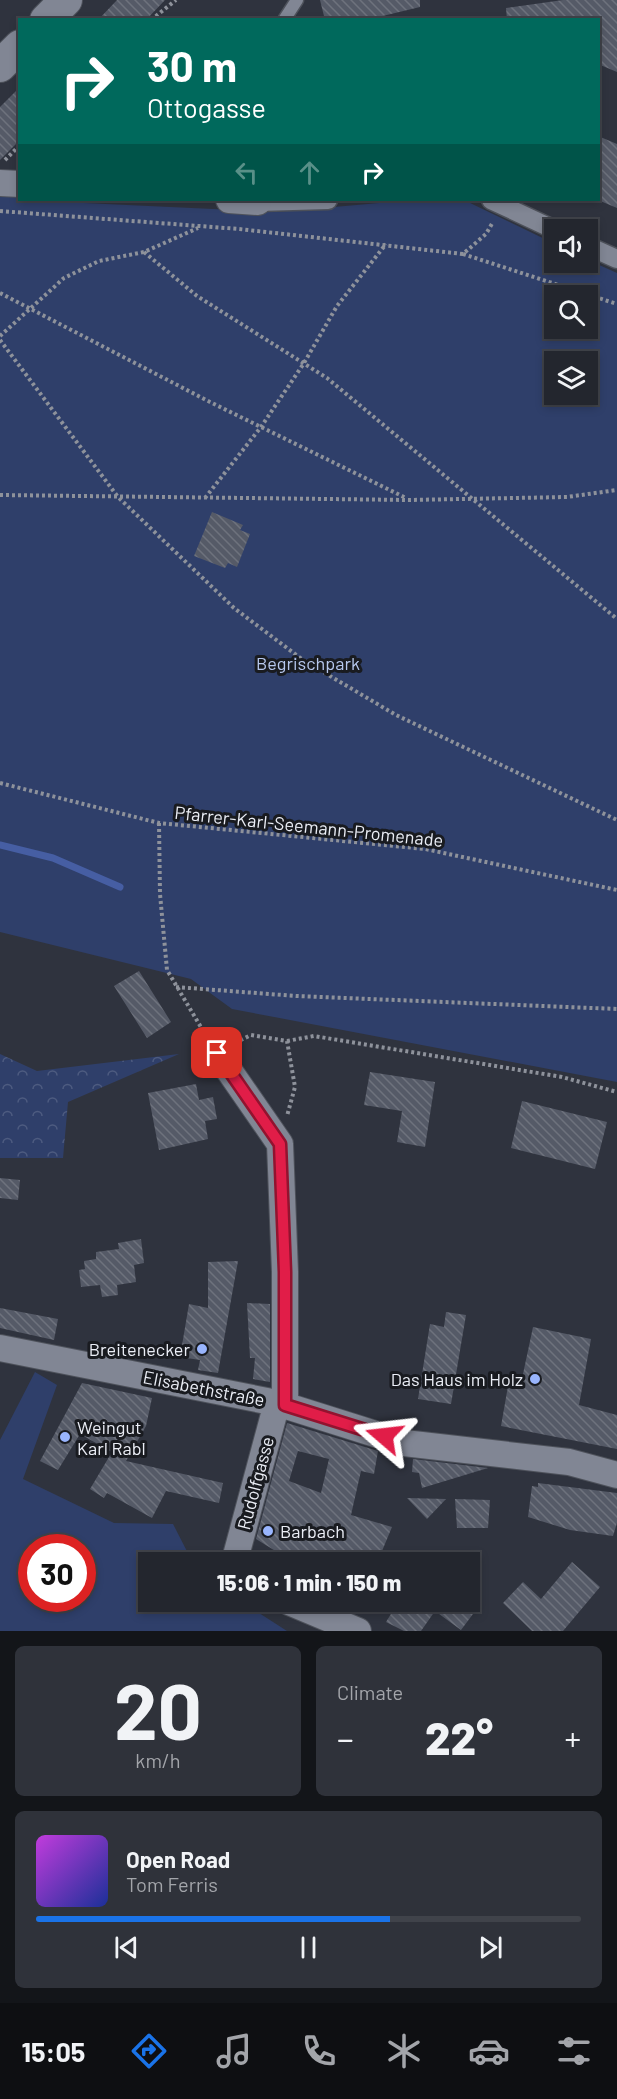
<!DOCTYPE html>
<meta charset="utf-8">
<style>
body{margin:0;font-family:Barlow,sans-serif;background:#2f323a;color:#f1f3f6;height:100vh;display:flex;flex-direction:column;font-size:22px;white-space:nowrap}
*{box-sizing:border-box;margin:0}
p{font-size:20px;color:#a3a5aa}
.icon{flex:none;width:33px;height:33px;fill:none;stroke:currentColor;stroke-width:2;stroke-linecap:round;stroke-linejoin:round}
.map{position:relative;height:1631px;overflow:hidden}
.sheet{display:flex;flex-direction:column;gap:15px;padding:15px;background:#131519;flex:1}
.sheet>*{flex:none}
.guide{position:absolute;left:18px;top:18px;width:582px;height:183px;border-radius:0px;box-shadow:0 3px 9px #0003,0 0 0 2px #40434a;background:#00695c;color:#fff;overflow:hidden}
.fabs{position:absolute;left:544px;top:219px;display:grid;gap:12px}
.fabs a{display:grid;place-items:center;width:54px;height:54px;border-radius:0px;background:#23262e;box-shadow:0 3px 9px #0003,0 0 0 2px #40434a;font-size:30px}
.speed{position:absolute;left:18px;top:1534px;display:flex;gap:12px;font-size:30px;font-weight:700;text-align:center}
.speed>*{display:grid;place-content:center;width:78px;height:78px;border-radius:50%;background:#23262e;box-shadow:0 3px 9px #0003,0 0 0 2px #40434a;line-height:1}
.speed .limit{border:9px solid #d22;background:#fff;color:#111}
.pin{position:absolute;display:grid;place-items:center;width:51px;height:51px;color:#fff;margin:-26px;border-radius:12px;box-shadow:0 3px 9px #0006}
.me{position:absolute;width:66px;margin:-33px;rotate:287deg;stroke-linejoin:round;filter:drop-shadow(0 0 4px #0008)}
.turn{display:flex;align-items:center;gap:21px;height:126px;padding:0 30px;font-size:27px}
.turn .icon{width:78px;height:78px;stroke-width:2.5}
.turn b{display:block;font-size:42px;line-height:51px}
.lanes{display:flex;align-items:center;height:57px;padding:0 30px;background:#0003;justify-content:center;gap:30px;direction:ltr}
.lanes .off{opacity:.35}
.big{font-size:45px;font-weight:800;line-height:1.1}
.sheet .card{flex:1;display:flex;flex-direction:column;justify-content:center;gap:9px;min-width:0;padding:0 21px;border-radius:9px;background:#2f323a}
.sheet .dial{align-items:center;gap:0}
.dial b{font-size:78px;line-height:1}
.song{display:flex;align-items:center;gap:18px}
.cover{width:72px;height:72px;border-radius:9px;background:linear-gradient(135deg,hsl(290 70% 55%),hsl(230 70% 35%))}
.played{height:6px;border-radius:3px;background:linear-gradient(90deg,#1a73e8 65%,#40434a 65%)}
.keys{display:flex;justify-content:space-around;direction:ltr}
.heat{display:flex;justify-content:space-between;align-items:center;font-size:33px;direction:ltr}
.sheet .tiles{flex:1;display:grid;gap:15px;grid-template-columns:1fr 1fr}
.card:last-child{grid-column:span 2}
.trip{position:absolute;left:138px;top:1552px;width:342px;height:60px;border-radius:0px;background:#23262e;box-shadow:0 3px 9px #0003,0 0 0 2px #40434a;font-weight:800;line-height:60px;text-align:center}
.tabs{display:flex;height:96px;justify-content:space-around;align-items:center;background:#0e0f12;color:#a3a5aa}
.tabs .icon{width:42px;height:42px}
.tabs .on{color:#1a73e8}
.tabs b{font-size:27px;color:#f1f3f6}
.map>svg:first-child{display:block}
.forest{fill:url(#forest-crowns)}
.green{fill:#2f3f6a;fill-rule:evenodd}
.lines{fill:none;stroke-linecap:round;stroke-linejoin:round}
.stream{stroke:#465ea3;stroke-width:7}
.building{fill:url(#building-back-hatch);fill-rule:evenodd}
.service-casing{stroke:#4e525b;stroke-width:15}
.pedestrian-casing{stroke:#4e525b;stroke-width:21}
.minor-casing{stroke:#4e525b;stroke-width:28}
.tertiary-casing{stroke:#4e525b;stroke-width:34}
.path{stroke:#8e929b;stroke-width:4;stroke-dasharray:3 3;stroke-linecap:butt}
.service{stroke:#818694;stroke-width:12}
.pedestrian{stroke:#818694;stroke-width:18}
.minor{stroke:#818694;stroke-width:26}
.tertiary{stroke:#818694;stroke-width:32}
.route-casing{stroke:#92132f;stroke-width:15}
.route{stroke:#e11d48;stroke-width:10}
.poi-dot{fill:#99b5fd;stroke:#191b20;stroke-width:2}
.labels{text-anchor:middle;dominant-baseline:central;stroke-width:6;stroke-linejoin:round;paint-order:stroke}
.park-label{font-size:18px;fill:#b7c8ee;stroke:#191b20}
.street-label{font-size:18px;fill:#ebeef6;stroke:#191b20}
.poi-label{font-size:18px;fill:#ebeef6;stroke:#191b20;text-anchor:end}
</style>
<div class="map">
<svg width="617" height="1631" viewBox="0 0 617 1631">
<defs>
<pattern id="forest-crowns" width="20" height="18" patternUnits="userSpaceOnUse" patternTransform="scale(1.5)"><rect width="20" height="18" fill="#2f3f6a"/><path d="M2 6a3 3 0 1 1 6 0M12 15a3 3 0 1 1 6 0" fill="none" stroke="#4d5b80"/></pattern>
<pattern id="building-back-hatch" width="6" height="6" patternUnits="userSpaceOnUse" patternTransform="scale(1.5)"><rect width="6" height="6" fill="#555a67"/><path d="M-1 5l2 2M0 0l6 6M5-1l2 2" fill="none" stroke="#6e727d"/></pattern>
</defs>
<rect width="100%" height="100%" fill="#2f333e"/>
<path class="forest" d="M0,1054L37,1071L179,1054L68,1102L63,1158H0Z"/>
<path class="green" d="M0,196L19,197L20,200L277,212L413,200L466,201L555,244V262H588V260L617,273V1082L232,1009L191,979L0,932ZM555,296H588V328H555ZM555,362H588V394H555Z
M35,1372L57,1385L23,1479L114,1523L173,1524L193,1563H148V1602H242L287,1631H0V1440ZM32,1548H82V1599H32Z"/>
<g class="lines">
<path class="stream" d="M0,845L53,858L120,887"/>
</g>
<path class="building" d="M117,0H165L146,20H98Z
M320,0H420V7L366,20H325Z
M563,0H617V72L598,64V20H507L506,8Z
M20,87V140L0,160V107Z
M598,136L617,144V208L598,200Z
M212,512L243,525L240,530L250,534L237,567L228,563L225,568L194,556Z
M139,971L171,1022L147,1038L114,986Z
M370,1072L435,1082L425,1147L397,1142L402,1111L364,1105Z
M196,1084L199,1100L213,1097L217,1119L205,1121L208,1139L159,1150L148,1093Z
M522,1101L607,1122L595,1169L511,1148Z
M0,1178L20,1180L18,1200L0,1198Z
M141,1239L144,1263L134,1265L136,1282L117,1285L118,1295L102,1297L100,1285L81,1287L79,1270L85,1269L84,1261L96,1259V1252L119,1249L118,1243Z
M238,1261L218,1373L198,1370L200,1360L180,1357L189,1304L208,1308V1262Z
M247,1303L270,1304V1382L253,1379L255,1358H250Z
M0,1308L58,1319L54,1340L0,1328Z
M446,1312L466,1315L451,1404L418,1399L430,1324L444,1327Z
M533,1327L591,1339L579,1405L617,1415V1449L501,1426L508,1386L520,1388Z
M82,1383L152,1398L146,1426L126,1461L223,1483L219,1503L166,1491L152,1518L107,1493L104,1498L90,1489L112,1452L80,1434L58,1470L40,1461Z
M287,1423L378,1451L374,1474L361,1471L351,1515L392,1527L377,1563H365L343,1554L340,1563H277L282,1555L256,1539ZM298,1451L329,1459L321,1493L289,1481Z
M413,1459L488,1468L422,1488L419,1473L412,1472Z
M538,1483L617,1493V1523L613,1536L570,1530L528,1517L532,1486L538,1487Z
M407,1498L446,1499L427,1519Z
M455,1499L490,1500L488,1528H457Z
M572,1562L600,1587L563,1631H532L503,1603L523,1582L541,1599Z
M418,1602H482L461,1630L435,1611L421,1631H404L386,1622L397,1604L411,1611Z"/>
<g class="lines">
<g class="service-casing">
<path id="service" d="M284,20L297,0"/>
</g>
<g class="pedestrian-casing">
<path id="pedestrian" d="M491,200L555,230
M258,202L328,200
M588,246L617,259"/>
</g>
<g class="minor-casing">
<path id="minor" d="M0,183L20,184
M229,200L258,202
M217,1053L280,1144L285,1272V1405
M0,1348L277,1403L404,1443L569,1462L617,1475
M234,1563L277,1403
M289,1602L358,1631"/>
</g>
<g class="tertiary-casing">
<path id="tertiary" d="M46,20L66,0
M0,66L20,46"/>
</g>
<path class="path" d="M151,20L176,0
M5,160L20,145
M0,211L239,229L463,254L486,234L493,222
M144,252L197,296L327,378L617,619
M463,254L617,304
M0,293L210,402L406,498
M0,336L64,278L99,261L144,252L198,228
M0,340L118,497L234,608L303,660L396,715L617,820
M0,495L409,500L567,497L617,490
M205,498L261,427L304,363L337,306L386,244
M0,783L159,823L425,849L617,890
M159,823L160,894L167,970L205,1034
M176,987L296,996L617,1009
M287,1041L314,1036L562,1077L617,1092
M235,1043L251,1035L287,1041L295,1087L287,1116"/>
<use href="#service" class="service"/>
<use href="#pedestrian" class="pedestrian"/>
<use href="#minor" class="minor"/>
<use href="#tertiary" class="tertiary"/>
</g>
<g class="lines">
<g class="route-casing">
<path id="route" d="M217,1053L280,1144L285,1272V1405L384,1436"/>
</g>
<use href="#route" class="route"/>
</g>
<g class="poi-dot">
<circle cx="202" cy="1349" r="6"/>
<circle cx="535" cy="1379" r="6"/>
<circle cx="65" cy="1437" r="6"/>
<circle cx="268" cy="1531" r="6"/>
</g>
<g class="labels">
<g class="park-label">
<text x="308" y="663">Begrischpark</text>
</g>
<g class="street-label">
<text transform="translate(309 826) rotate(6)">Pfarrer-Karl-Seemann-Promenade</text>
<text transform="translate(204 1388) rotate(11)">Elisabethstraße</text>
<text transform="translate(255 1483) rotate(-75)">Rudolfgasse</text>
</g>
<g class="poi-label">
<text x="190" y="1349">Breitenecker</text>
<text x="523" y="1379">Das Haus im Holz</text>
<text x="77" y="1427" text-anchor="start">Weingut<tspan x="77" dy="21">Karl Rabl</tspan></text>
<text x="280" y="1531" text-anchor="start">Barbach</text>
</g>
</g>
</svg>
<div class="fabs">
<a><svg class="icon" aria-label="sound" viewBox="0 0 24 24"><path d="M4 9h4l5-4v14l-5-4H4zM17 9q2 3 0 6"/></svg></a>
<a><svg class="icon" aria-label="search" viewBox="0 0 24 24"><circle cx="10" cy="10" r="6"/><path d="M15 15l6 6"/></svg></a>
<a><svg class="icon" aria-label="layers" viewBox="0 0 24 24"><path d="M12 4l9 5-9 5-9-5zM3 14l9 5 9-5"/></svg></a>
</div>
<div class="speed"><div class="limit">30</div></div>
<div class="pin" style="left:217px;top:1053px;background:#d93025"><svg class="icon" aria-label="arrive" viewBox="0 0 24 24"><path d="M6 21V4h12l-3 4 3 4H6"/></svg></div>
<svg class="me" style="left:384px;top:1436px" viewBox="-20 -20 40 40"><path d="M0-17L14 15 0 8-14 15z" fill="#e11d48" stroke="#fff" stroke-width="4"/></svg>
<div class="trip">15:06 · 1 min · 150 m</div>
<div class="guide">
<div class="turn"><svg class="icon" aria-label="right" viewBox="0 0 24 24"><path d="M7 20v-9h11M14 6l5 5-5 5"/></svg><div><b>30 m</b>Ottogasse</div></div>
<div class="lanes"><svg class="icon off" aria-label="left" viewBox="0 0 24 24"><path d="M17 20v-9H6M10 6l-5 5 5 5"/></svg><svg class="icon off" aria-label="ahead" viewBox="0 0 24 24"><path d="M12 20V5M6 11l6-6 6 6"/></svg><svg class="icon" aria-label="right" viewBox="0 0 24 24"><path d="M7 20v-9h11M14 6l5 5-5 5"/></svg></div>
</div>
</div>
<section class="sheet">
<div class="tiles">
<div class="card dial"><b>20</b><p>km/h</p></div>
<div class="card"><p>Climate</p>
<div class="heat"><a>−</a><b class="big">22°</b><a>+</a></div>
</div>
<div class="card">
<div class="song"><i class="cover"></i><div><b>Open Road</b><p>Tom Ferris</p></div></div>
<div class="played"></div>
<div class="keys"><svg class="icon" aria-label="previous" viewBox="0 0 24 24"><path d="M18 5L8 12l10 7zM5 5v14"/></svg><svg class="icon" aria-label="pause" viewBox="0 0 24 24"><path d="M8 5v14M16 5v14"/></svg><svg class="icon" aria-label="next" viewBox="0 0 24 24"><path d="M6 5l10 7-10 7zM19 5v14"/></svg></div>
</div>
</div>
</section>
<nav class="tabs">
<b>15:05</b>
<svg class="icon on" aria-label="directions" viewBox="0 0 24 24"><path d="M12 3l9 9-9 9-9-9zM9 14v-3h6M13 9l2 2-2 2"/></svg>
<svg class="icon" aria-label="music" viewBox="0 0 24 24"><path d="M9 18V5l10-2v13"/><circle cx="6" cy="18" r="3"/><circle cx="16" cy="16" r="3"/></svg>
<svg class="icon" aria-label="phone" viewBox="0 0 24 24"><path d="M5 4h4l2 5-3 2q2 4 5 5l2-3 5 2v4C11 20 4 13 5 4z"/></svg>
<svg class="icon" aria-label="climate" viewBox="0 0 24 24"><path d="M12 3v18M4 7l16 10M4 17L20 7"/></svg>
<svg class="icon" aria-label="car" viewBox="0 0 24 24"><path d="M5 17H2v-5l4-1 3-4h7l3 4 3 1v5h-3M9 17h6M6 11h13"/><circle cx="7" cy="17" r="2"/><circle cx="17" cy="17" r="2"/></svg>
<svg class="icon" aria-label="filters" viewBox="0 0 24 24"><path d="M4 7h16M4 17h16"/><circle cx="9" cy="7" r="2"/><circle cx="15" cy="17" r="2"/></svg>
</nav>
